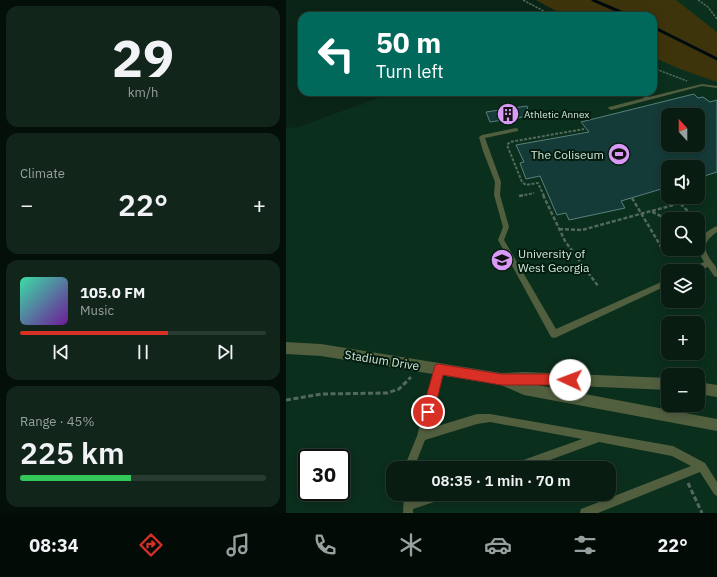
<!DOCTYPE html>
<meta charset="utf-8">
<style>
body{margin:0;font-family:"IBM Plex Sans",sans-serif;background:#11251a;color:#f1f3f6;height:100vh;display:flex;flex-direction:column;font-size:15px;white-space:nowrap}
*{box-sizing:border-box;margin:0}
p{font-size:13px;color:#98a19f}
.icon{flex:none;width:22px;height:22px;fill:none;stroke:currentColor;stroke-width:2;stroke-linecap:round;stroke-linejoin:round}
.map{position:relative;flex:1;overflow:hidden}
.details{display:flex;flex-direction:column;gap:6px;padding:6px;background:#040f09;width:286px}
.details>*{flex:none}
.guide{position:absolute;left:12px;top:12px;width:359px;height:84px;border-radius:12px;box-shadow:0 2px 10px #0003,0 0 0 1px #293a31;background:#00695c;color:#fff;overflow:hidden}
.needle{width:26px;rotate:339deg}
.controls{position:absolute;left:375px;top:108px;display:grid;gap:8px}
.controls a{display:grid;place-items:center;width:44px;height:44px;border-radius:8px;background:#081c11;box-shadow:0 2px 10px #0003,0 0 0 1px #293a31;font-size:20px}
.speed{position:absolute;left:12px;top:449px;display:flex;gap:8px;font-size:20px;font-weight:700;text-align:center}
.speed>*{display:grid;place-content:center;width:52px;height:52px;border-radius:50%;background:#081c11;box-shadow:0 2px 10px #0003,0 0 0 1px #293a31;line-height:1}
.speed .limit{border:2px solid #111;border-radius:6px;background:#fff;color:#111}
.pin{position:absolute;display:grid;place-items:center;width:34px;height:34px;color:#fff;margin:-17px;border:2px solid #fff;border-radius:50%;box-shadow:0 1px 4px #0007}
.me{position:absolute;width:44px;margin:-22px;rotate:272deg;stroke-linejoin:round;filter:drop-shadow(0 0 3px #0008)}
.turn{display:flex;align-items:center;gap:14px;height:84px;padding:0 12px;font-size:18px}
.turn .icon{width:52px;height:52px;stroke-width:2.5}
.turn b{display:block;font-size:28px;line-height:34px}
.big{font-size:30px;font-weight:600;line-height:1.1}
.details .widget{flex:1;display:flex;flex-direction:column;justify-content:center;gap:6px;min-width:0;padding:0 14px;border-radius:12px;background:#11251a}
.details .dial{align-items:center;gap:0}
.dial b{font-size:52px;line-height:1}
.song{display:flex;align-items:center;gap:12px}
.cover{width:48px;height:48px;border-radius:6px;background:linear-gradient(135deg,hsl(160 70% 55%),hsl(280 70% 35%))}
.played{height:4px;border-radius:2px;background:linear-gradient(90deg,#d93025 60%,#293a31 60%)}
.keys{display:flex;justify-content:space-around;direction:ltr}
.heat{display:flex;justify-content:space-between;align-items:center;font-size:22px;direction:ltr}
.charge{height:6px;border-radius:3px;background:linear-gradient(90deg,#34c759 45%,#293a31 0)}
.trip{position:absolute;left:100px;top:461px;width:230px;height:40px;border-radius:12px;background:#081c11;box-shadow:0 2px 10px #0003,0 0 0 1px #293a31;font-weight:600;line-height:40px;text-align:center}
.tabs{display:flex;height:64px;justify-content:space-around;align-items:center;background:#030b07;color:#98a19f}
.tabs .icon{width:28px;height:28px}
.tabs .current{color:#d93025}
.tabs b{font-size:18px;color:#f1f3f6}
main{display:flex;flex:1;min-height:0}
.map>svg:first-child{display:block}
.built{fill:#0b2f1d;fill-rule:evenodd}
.green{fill:#3e340c}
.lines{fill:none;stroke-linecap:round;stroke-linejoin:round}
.stream{stroke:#000a0e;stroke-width:3}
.building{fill:#153b38;stroke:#59807c;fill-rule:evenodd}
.path-far3{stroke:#52695c;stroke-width:1.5;stroke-dasharray:2.5 1;stroke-linecap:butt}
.path-far2{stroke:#52695c;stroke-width:2;stroke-dasharray:3 1.5;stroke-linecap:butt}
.path-far1{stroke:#52695c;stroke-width:2.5;stroke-dasharray:4 2;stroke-linecap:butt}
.path{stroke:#52695c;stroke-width:3;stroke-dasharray:5 2.5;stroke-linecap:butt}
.lane{fill:#525f3f;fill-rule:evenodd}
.street{fill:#525f3f;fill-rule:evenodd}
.route{fill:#d93025;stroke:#8d1f18}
.labels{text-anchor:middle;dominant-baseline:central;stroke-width:4;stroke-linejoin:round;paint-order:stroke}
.far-poi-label{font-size:10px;fill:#d4e4da;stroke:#021c0e;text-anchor:start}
.poi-label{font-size:12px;fill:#d4e4da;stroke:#021c0e;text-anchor:end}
.street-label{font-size:12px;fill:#d4e4da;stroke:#021c0e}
</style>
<main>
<section class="details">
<div class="widget dial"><b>29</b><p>km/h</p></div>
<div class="widget"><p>Climate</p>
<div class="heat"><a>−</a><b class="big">22°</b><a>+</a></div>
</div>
<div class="widget">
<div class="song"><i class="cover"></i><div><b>105.0 FM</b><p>Music</p></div></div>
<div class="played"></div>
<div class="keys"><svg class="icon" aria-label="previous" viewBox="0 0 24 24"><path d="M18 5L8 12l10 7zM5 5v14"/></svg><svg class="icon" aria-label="pause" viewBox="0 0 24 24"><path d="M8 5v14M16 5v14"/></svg><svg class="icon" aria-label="next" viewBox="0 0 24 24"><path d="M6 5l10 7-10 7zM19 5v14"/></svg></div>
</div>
<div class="widget"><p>Range · 45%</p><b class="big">225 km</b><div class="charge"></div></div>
</section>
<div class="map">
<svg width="431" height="513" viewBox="0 0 431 513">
<rect width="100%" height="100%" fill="#0a2517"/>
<path class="built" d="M318,0H431V513H0V128L13,127L107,92H367V16ZM382,115H412V145H382ZM382,167H412V197H382ZM382,219H412V249H382ZM382,271H412V301H382ZM382,323H412V353H382ZM382,375H412V405H382ZM21,458H55V492H21ZM107,468H323V494H107Z"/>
<path class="green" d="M250,0H390L431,32V82L394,69L367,57V16H279Z"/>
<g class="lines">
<path class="stream" d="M307,0L344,16
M367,27L431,59"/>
</g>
<path class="building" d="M408,94L412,98L417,97L424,102L431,100V172L412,178V167H382V187L335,201L339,208L283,220L280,213L271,215L254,176L240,179L234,163L238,162L230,145L303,132L295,122ZM382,115H412V145H382Z
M241,106L243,116L204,122L200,112Z"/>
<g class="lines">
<path class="path-far3" d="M237,0L267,16
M412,0L422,7L431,19
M367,68L401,81"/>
<path class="path-far2" d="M234,196L248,193
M258,196L252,183L240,185L236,182L221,145L224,142L298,129"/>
<path class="path-far1" d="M257,195L279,241L312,286
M233,196L239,195
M346,198L380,255
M366,211L394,203L409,219
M412,223L414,225
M273,229L296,230L365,211L382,220"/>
<path class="path" d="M0,400L36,394L101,393L113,389L125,377
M402,483L416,513"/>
<path class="lane" d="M416,84L431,86V88L416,86L325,110L322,108L323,107L358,98L353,92H358L363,97Z
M230,128L232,129V131L199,138L215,182L214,195L223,227L218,240L270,329L382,279V285L271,337L268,338L265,337L212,240L217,227L208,195L209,182L197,151L193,137L196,135Z
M431,226V232C419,241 416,246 424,259C426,262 429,265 430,267C431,270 431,274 431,277L428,276L422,267L412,271H401L402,269L418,262C408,245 413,234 431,226Z
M153,365L156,366L157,369L142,429L191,414H204L387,446L419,463L431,482V496L428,494L414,472L312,513H294L295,509L405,466L386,456L313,442L242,468H224L226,465L229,463L296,439L204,422L191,424L139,440L128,468H118L131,436L149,369L150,366Z
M118,494H128V499L142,494H161L160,498L127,509V513H117Z"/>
<path class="street" d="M0,342L35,344L215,373L239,372L382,378V390L246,384L431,419V431L238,395L215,385L35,356L0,354Z
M412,382L431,385V397L412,394Z"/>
</g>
<path class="route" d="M153,364L215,374H284L287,376L289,380L287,384L284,385H215L157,375L148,412L146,416L142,418L138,416L136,412L148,369L149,365Z"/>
<defs>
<g id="building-disc" transform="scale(1.15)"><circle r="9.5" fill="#d99af7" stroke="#021c0e"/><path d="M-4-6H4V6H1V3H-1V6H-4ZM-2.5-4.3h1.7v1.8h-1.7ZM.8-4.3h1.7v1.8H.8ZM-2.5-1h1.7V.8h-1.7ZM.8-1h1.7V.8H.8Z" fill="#111"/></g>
<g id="stadium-disc" transform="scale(1.15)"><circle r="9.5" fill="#d99af7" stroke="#021c0e"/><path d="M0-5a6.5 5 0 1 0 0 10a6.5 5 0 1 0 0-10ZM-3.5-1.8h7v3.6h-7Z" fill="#111"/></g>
<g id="university-disc" transform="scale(1.15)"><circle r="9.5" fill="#d99af7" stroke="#021c0e"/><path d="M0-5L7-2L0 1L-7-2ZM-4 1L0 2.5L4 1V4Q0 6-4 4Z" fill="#111"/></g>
</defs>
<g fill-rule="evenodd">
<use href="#building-disc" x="222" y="114"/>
<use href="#stadium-disc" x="333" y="154"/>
<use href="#university-disc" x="216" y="260"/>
</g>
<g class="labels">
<g class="far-poi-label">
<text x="238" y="114">Athletic Annex</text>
</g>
<g class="poi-label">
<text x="318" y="154">The Coliseum</text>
<text x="232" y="253" text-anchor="start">University of<tspan x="232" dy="14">West Georgia</tspan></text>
</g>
<g class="street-label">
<text transform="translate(96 360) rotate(9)">Stadium Drive</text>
</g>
</g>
</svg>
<div class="controls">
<a><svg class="needle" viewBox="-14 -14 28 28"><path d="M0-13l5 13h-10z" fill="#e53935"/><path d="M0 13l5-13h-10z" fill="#98a19f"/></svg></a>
<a><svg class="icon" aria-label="sound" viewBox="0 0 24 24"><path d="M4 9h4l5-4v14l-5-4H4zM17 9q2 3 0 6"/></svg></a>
<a><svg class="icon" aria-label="search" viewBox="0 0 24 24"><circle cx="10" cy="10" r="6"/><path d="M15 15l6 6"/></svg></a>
<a><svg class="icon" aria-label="layers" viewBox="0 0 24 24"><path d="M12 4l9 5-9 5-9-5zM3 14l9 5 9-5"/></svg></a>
<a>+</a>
<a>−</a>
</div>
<div class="speed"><div class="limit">30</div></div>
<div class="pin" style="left:142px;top:412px;background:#d93025"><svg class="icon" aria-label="arrive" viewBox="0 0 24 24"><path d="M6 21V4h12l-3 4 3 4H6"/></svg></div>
<svg class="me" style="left:284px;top:380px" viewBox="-20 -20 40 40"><circle r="19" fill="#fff"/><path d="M0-13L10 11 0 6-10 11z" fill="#d93025"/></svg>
<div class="trip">08:35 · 1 min · 70 m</div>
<div class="guide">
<div class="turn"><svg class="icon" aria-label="left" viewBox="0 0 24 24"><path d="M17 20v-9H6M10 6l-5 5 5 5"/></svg><div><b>50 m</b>Turn left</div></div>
</div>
</div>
</main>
<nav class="tabs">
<b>08:34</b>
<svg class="icon current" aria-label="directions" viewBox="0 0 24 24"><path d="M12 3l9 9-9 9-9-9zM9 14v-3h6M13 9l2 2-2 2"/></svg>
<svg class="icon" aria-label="music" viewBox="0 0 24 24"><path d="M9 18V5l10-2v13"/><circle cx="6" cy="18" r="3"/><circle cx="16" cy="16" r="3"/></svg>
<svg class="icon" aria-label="phone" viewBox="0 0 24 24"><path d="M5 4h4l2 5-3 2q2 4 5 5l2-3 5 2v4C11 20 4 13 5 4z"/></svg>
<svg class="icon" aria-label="climate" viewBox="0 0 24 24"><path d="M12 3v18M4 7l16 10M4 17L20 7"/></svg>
<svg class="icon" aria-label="car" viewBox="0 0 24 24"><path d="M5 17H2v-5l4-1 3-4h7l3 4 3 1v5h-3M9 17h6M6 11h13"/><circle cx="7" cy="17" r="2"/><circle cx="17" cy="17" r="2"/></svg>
<svg class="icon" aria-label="filters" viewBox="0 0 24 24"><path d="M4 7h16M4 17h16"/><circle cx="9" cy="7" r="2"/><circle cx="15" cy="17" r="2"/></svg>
<b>22°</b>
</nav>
